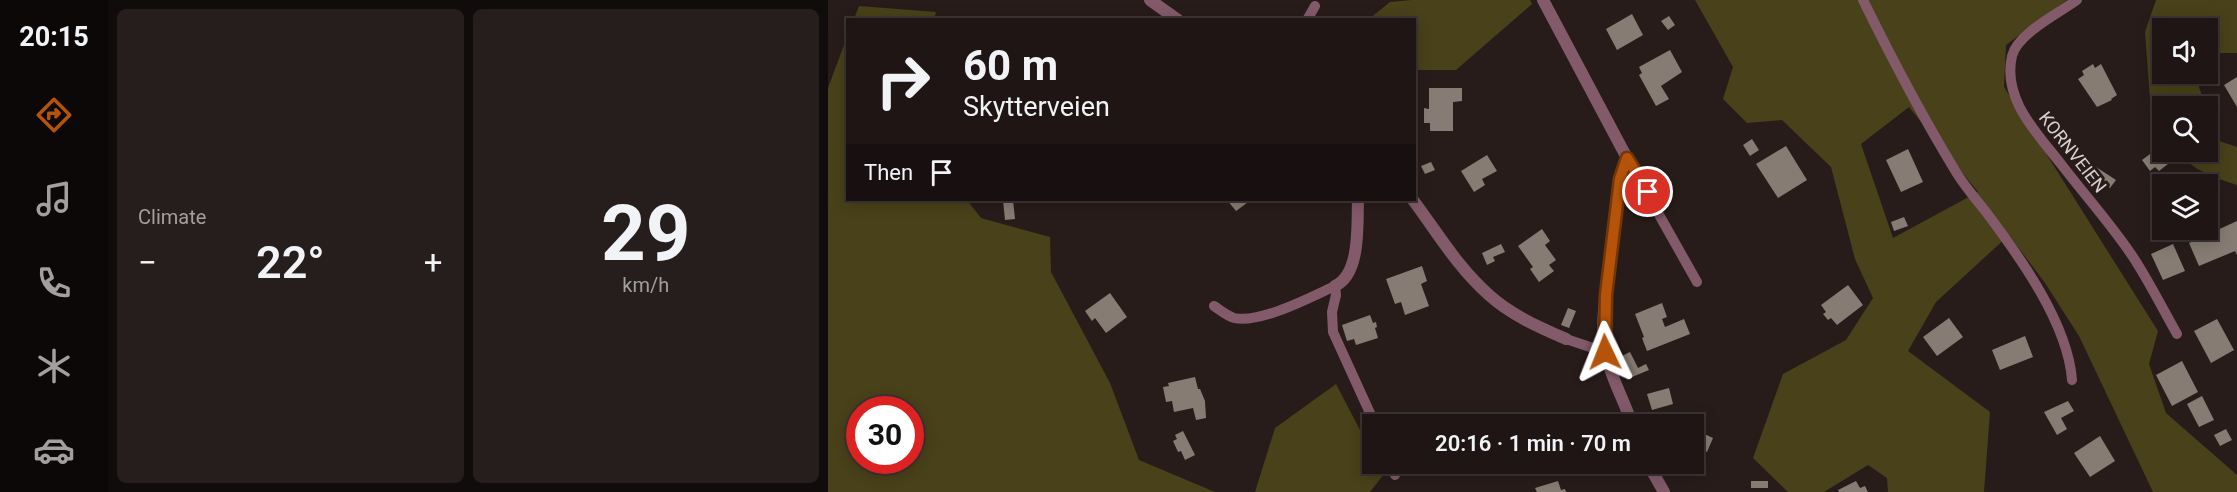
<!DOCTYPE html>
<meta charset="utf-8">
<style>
body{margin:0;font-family:Roboto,sans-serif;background:#261e1d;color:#f1f3f6;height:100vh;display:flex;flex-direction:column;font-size:22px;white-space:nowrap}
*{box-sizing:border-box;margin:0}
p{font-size:20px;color:#a19fa0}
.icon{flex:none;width:33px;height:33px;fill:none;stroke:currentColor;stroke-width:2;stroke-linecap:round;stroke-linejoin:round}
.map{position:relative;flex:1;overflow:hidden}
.drawer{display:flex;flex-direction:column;gap:9px;padding:9px;background:#100c0b;width:720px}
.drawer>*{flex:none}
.hud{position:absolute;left:18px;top:18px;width:570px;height:183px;border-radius:0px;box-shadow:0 3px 15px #0003,0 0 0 2px #3c3434;background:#1e1514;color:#f1f3f6;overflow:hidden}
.tools{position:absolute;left:1324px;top:18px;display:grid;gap:12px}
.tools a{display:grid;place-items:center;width:66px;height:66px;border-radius:0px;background:#1e1514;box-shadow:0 3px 15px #0003,0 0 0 2px #3c3434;font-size:30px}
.speed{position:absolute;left:18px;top:396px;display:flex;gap:12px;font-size:30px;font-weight:700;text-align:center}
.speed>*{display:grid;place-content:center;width:78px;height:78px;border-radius:50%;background:#1e1514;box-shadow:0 3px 15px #0003,0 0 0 2px #3c3434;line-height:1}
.speed .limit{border:9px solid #d22;background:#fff;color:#111}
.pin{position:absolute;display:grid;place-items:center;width:51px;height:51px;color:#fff;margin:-26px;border:3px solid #fff;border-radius:50%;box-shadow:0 2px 6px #0007}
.me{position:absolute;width:66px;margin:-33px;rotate:358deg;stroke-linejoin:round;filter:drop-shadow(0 0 4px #0008)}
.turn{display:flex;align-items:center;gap:21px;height:126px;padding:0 18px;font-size:27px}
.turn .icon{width:78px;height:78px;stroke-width:2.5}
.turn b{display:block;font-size:42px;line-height:51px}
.then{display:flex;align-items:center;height:57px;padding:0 18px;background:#0003;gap:12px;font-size:22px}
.big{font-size:45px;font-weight:600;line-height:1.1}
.drawer .card{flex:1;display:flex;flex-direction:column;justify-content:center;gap:9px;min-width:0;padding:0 21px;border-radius:9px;background:#261e1d}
.drawer .dial{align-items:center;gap:0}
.dial b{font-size:78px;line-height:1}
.heat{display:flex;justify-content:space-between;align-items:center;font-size:33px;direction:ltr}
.drawer .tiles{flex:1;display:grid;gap:9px;grid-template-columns:repeat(2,1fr)}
.trip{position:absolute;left:534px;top:414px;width:342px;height:60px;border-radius:0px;background:#1e1514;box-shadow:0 3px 15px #0003,0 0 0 2px #3c3434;font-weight:600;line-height:60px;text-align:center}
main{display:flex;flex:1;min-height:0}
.tab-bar{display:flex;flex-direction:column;width:108px;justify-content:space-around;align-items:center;background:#0c0808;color:#a19fa0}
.tab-bar .icon{width:42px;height:42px}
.tab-bar .current{color:#b45309}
.tab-bar b{font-size:27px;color:#f1f3f6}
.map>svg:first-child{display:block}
.green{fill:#494119;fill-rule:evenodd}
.building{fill:#877c73}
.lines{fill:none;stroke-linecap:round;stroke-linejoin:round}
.service{stroke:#825a6a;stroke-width:10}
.minor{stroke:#825a6a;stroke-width:12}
.route-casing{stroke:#753606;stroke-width:15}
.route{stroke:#b45309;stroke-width:10}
.labels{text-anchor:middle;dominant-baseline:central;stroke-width:6;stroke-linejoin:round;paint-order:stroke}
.street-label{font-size:18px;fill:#d9d0cf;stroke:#281c1a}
</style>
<main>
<nav class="tab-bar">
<b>20:15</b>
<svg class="icon current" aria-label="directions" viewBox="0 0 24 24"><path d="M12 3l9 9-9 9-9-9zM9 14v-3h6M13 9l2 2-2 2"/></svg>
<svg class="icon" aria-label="music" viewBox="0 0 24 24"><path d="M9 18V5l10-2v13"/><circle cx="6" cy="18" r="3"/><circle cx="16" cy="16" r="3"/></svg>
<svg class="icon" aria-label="phone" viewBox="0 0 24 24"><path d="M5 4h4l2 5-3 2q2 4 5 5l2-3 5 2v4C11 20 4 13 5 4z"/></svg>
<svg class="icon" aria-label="climate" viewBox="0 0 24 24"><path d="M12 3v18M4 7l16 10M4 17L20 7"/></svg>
<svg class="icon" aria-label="car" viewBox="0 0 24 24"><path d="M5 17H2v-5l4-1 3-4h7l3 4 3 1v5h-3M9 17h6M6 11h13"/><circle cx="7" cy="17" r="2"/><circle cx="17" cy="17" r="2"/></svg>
</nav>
<section class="drawer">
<div class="tiles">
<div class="card"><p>Climate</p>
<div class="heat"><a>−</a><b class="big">22°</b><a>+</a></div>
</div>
<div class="card dial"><b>29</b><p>km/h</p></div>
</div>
</section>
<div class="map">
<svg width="1409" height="492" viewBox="0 0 1409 492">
<rect width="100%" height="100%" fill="#281c1a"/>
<path class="green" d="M584,0H702L704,4L628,70H587L586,20L541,19L562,2Z
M867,0H1239L1178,45L1176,87L1330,331L1321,364L1338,413L1409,475V492H1325L1251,336L1217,283L1181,235L1108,302L1080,351L1162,412L1156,492H1060L1059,478L1040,465L996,492H960L925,458L955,374L1018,340L1045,298L1027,259L1003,167L954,120L919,123L895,99L905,67ZM1081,107L1150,192L1065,238L1033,144Z
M1328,0H1409V53H1391L1380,59V28H1335V74H1366L1378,106H1335V122L1322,99L1317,32Z
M31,6L108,12L106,19H26Z
M19,37L20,200H139L153,218L222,237L223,272L282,383L311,460L387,492H0V88ZM32,410H82V460H32Z
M1380,111L1391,141L1409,147V185C1388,178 1364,171 1352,152H1380Z
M508,384L544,453V464H550L556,474L542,492H427L447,428Z"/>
<path class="building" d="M804,14L815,35L789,50L778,29Z
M841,16L847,25L840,30L833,21Z
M842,50L854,72L833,86L841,99L828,106L811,75L814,73L811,67Z
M1388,63L1389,71L1380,72V65Z
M1265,64L1267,68L1273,64L1289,95L1283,99L1284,100L1269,107L1250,79L1256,75L1254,71Z
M1409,77V107L1396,85Z
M601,88H634V101L625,102V131H602V123H596V108L601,109Z
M924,139L931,150L922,156L915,145Z
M958,146L979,180L950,198L928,164Z
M1330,148L1340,164L1331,171L1327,167L1322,171L1314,160Z
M1080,149L1095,182L1073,192L1058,160Z
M659,155L669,171L654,179L657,185L646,192L633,171Z
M603,162L607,170L597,174L593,166Z
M1268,167L1288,180L1282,188L1263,175Z
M175,200H185L187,219L177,220Z
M399,200H423L408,211Z
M1076,217L1080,226L1066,231L1063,222Z
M1409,221V255L1407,251L1371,266L1361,243Z
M714,229L722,241L717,245L728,260L721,265L726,271L711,282L702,269L705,267L690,246Z
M673,244L677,252L665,257L667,261L659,265L654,253Z
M1345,244L1357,271L1335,280L1323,254Z
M594,266L599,281L593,284L601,306L577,315L573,302L567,304L558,279Z
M1020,285L1035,305L1009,325L1003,318L1000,320L995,314L998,312L993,305Z
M282,293L299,317L278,333L267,318L264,321L257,311Z
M834,303L839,317L834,319L837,327L856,319L862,334L819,351L814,338L816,337L807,314Z
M740,308L748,311L741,328L733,325Z
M542,315L545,323L548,322L549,327L547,328L550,338L528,345L526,339L519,341L514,325Z
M1121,318L1135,337L1109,356L1095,337Z
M1389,319L1406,350L1383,363L1366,331Z
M1197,336L1205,357L1172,370L1164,350Z
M802,352L810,368L818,364L821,370L804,377L794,356Z
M1354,361L1370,392L1344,406L1328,375Z
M367,377L370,389H372L377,401L378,418L368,420L365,408L346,412L344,401L338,402L335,387L341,386L340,383Z
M841,388L845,404L824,410L819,394Z
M1374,396L1386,420L1371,427L1359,404Z
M1240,401L1246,411L1233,418L1239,429L1229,435L1216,412Z
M866,429L885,438L879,452L866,446Z
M1398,429L1404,440L1392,446L1386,435Z
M355,431L367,455L357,460L353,451L350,452L345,441L349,439L347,435Z
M1272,436L1287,461L1262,477L1246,453Z
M730,481L733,490L737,489L738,492H709L707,488Z
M923,481H940V488H923Z
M1028,481L1032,488L1037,486L1040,492H1011L1010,490Z"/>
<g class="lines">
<path class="service" d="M1035,0C1064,59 1094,116 1128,172C1137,187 1148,199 1158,212C1192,257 1240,324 1244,380
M1249,0C1231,13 1189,34 1184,56C1174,99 1209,133 1233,164C1256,194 1282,223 1303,254C1320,279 1334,308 1349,334
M479,20L487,6
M799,158L869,282
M386,306C392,310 399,316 406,318C432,324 483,297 507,286L508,295L504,312L505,332L547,424
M738,339L777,352
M562,464L567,475"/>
<path class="minor" d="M322,0L350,20
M715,0L799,158C788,190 786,224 782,258C779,288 772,321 777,351C782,376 796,400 804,424
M585,200C609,232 630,268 661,295C683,315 711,327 738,339
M507,286C533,274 529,224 530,200
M820,464L836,492"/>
</g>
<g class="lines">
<g class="route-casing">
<path id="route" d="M777,352L778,295L792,179L799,158L820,192"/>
</g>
<use href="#route" class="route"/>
</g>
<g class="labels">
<g class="street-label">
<text transform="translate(1245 152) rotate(52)">KORNVEIEN</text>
</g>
</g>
</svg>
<div class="tools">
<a><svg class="icon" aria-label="sound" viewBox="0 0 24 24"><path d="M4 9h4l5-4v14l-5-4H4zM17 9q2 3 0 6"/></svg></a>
<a><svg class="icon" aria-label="search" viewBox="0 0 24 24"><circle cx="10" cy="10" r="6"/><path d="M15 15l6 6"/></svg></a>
<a><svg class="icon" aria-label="layers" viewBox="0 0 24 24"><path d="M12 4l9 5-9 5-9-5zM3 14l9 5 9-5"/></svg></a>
</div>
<div class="speed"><div class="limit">30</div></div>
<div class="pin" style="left:820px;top:192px;background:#d93025"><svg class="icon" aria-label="arrive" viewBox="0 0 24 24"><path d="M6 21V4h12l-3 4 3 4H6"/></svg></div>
<svg class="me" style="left:777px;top:352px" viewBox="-20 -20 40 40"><path d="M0-17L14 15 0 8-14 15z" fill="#b45309" stroke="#fff" stroke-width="4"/></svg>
<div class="trip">20:16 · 1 min · 70 m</div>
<div class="hud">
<div class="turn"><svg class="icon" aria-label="right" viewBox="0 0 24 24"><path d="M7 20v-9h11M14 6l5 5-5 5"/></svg><div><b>60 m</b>Skytterveien</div></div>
<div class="then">Then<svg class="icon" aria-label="arrive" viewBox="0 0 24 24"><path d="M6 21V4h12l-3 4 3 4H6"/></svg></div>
</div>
</div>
</main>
